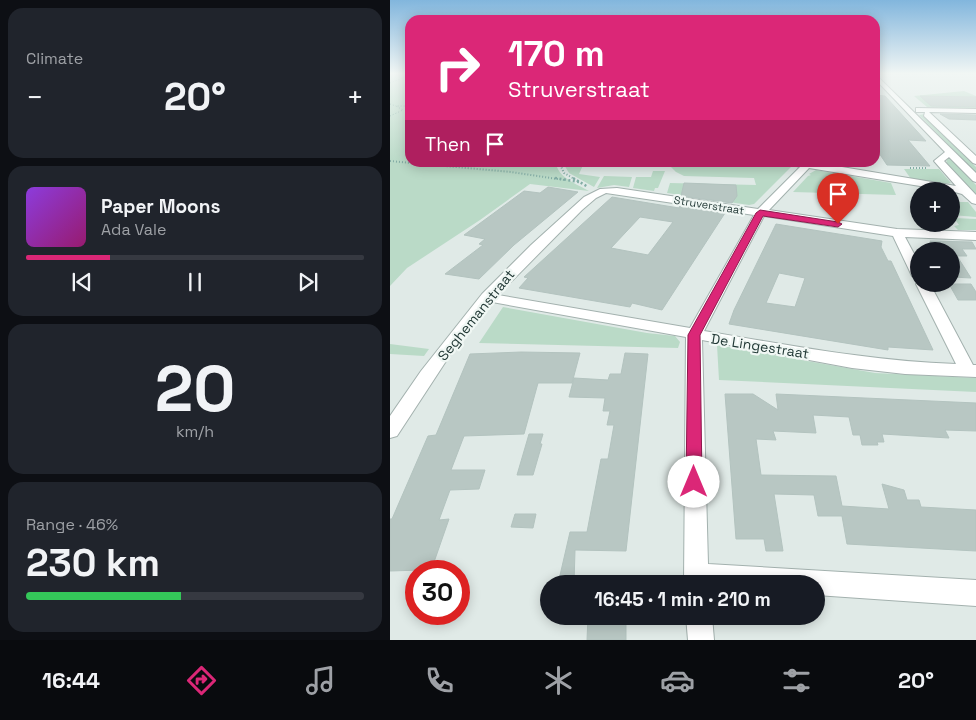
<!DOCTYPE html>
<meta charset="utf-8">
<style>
body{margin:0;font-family:"Space Grotesk",sans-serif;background:#20242c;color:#f1f3f6;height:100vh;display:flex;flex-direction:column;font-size:19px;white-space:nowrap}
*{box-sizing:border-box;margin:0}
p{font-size:16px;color:#9ea1a6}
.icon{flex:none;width:28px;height:28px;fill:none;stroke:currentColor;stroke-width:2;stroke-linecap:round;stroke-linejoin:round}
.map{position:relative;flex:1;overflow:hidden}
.drawer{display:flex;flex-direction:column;gap:8px;padding:8px;background:#0d0f14;width:390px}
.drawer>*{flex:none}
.top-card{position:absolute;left:15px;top:15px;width:475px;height:152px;border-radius:15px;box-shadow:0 2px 12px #0003;background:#db2777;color:#fff;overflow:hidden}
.controls{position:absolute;left:520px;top:182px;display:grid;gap:10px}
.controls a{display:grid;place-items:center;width:50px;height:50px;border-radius:50%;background:#171b24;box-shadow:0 2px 12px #0003;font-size:25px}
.speed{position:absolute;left:15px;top:560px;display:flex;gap:10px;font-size:25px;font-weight:700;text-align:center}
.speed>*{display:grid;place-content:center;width:65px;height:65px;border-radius:50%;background:#171b24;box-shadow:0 2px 12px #0003;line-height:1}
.speed .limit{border:8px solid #d22;background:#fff;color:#111}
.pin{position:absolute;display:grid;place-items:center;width:42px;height:42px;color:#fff;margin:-51px -21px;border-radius:50% 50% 50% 0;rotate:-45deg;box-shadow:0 0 5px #0007}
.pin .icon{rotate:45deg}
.me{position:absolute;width:55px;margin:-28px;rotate:0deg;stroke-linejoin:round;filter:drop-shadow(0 0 4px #0008)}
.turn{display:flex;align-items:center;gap:18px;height:105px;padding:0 20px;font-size:22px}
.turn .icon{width:65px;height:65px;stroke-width:2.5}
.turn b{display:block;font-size:35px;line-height:42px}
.then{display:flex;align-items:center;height:48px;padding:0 20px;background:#0003;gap:10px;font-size:19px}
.big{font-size:38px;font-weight:700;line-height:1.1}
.drawer .card{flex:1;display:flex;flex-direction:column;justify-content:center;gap:8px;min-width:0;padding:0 18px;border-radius:15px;background:#20242c}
.drawer .dial{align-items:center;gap:0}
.dial b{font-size:65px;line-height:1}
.song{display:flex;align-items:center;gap:15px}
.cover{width:60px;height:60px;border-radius:8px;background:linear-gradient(135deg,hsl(270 70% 55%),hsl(320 70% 35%))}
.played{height:5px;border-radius:2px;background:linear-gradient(90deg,#db2777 25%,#363941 25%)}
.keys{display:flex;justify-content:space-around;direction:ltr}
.heat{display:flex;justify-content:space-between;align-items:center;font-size:28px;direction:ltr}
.charge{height:8px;border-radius:4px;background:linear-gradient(90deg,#34c759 46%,#363941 0)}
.trip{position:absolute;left:150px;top:575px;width:285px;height:50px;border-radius:25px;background:#171b24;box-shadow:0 2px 12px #0003;font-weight:700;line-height:50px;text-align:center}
.menu{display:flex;height:80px;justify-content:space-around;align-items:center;background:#090b0e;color:#9ea1a6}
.menu .icon{width:35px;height:35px}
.menu .current{color:#db2777}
.menu b{font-size:22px;color:#f1f3f6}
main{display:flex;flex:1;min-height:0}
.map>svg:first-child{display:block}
.green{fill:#badac7}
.building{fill:#b8c7c3;stroke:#b3c3bf;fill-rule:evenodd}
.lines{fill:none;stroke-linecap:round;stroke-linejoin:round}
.minor-casing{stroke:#a3b1ae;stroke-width:2}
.path-far2{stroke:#82aca5;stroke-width:1;stroke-dasharray:1 2;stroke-linecap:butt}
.path-far1{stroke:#82aca5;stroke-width:2;stroke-dasharray:1 2;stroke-linecap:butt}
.path{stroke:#82aca5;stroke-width:2.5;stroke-dasharray:2 2.5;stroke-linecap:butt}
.minor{fill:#fff;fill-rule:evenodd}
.route{fill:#db2777;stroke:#8e194d}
.labels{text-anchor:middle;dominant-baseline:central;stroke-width:4.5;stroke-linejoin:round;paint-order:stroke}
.far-street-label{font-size:11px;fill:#223936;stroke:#f0f7f4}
.street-label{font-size:14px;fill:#223936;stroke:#f0f7f4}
</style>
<main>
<section class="drawer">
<div class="card"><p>Climate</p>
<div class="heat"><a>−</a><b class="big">20°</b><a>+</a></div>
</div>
<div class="card">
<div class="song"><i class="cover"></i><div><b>Paper Moons</b><p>Ada Vale</p></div></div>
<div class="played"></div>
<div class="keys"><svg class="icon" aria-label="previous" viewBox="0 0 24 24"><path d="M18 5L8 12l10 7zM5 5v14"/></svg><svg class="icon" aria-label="pause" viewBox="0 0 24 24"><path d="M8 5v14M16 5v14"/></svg><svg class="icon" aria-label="next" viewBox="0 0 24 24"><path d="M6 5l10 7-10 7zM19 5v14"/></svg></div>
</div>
<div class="card dial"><b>20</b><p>km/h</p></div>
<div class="card"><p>Range · 46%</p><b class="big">230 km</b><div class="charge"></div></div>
</section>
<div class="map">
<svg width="586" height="640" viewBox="0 0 586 640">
<rect width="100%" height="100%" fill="#e0eae7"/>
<path class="green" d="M0,74H20V162L166,163C168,178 187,184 199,191L140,184L90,220L17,268L0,286Z
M574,91L586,96V109L537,107L524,96Z
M535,114C537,121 543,126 549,127L548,130L586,167V173L529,115Z
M556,159H561L586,185V195L557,163Z
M387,162L401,167L364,204L359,205L277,193L280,183L366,185L364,178L294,176L286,172L279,165L230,163Z
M173,163H194L189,174L210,177L204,187L179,173Z
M514,169H549L561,183L554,184L521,179Z
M426,170L501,183L506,195L403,192L418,176L421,175L419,174Z
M263,171H275L268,188H265L264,191L243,188L246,177H261Z
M214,176L242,177L239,187L224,185L207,188Z
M561,202H578L586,212V217L562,215Z
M564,218L586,219V230H568L564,226L569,225Z
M113,307L257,333L285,336L290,342L288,348L89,343Z
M0,344L39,349L34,356L0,354Z
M327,345L485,373L586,378V392L329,380Z"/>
<path class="building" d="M485,95L495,96L536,141L518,140L540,166L497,165L485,147V114L490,113L485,106Z
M530,96L586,97V107L541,106Z
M550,114L586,115V120L559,119Z
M294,183L346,185L347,196L342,203L291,196Z
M158,187L188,192L124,245L89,279L55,274L93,245L89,244L95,239L74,235L134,191L150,193Z
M222,197L289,208L290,206L335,213L272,310L242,303L240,307L129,288L138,278L134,277ZM250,217L283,222L258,255L221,248Z
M386,224L492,241L491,247L498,261H501L543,350L498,347V350L339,324L344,310ZM389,273L415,278L405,307L376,303Z
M540,241L582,242L586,249H572L577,256H567L581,278L563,277L561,274V251H546Z
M559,284H581L586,292V300H568Z
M131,352L190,353L182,383H148L134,434L74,436L61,470H95L89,489L60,490L49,520L59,519L43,565L34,566L32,570L0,571V519H2L38,436L46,435L80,354Z
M235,353L258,354L236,551L185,550L184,584H168L180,532H197L211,459H218L224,425H217L220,411H213L215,398L179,397L184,378L218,380L220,374H231Z
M335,394H363L388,410L386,394L586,403V431L555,430L559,438L492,434L494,442H487L488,445H472L470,435H463L459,417L423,415L426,433L383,431L386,440L366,439L371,475L446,476L452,506L499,509L492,484L514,490L517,500H529L531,507L586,510V551L457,544L452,516H428L424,495L384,494L393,551H376L374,539H346Z
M139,434H153L150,444H152L143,475H127Z
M125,514H146L143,528L121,527Z
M198,616H236V640H197Z"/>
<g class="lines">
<g class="minor-casing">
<path id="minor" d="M485,74L586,173V182L583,181L559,157L554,161L586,195V204L582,203L572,194L561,191L419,168L379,210L507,229L586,232V240L515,237L529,263V280L522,276L503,236L374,216L314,331C399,345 479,361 566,364L526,284L529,281V284H540L583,365H586V377L515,374L462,368L312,340L318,564L586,580V606L426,595V584H294L296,337L102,302L62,352L7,436L0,438V416L31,371L92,294L141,245L194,197L210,189L227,188L368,209L410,167L394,162H422L566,186L544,161L555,152L485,79ZM216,193L364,215L300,328L108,295L192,210L206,198Z
M526,108L586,109V113L539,112L586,156V164L583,163L534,116L535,112H526Z
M296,616H322L324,640H298Z"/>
</g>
<path class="path-far2" d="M0,83L20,75
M0,104L6,106
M0,116L13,110L6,106H20"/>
<path class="path-far1" d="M0,161L121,172L174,180
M169,162L174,173L186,180
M520,168H538"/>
<path class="path" d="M165,178L189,182
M183,178L198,187"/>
<use href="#minor" class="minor"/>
</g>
<linearGradient id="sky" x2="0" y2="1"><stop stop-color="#82b6dd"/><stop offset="0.45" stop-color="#f1f6f4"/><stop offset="1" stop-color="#f1f6f4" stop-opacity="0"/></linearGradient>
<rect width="586" height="163" fill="url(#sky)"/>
<path class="route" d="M370,210L448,222L452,224L448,227L373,216L310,335L312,482L309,487L304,489L298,487L296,482L298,335L366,213Z"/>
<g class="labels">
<g class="far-street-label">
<text transform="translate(319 205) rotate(9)">Struverstraat</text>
</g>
<g class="street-label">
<text transform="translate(86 315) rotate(-51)">Seghemanstraat</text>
<text transform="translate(370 346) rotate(9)">De Lingestraat</text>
</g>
</g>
</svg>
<div class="controls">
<a>+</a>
<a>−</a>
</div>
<div class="speed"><div class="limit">30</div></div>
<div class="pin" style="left:448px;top:224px;background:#d93025"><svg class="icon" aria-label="arrive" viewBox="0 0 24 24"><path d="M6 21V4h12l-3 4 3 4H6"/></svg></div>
<svg class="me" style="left:304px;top:482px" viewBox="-20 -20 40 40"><circle r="19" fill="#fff"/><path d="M0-13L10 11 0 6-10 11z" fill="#db2777"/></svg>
<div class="trip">16:45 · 1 min · 210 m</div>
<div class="top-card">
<div class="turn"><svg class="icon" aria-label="right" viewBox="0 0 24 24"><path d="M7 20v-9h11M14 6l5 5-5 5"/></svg><div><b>170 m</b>Struverstraat</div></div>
<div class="then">Then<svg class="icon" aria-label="arrive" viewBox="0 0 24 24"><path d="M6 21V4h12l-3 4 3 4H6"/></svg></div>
</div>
</div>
</main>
<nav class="menu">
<b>16:44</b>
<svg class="icon current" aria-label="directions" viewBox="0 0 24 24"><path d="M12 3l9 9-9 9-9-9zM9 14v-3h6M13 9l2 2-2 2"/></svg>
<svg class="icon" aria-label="music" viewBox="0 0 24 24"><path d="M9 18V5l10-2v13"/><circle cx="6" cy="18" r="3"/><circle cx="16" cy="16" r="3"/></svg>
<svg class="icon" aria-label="phone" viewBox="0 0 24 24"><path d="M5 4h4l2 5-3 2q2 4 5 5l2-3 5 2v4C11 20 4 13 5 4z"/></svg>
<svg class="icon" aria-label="climate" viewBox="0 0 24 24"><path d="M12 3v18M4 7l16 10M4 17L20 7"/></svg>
<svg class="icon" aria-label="car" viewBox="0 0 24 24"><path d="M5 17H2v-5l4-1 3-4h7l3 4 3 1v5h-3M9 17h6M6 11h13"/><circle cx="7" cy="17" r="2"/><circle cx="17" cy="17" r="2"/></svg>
<svg class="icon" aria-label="filters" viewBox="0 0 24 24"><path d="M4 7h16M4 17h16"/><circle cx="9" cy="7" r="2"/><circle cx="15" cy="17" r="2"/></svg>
<b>20°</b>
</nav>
